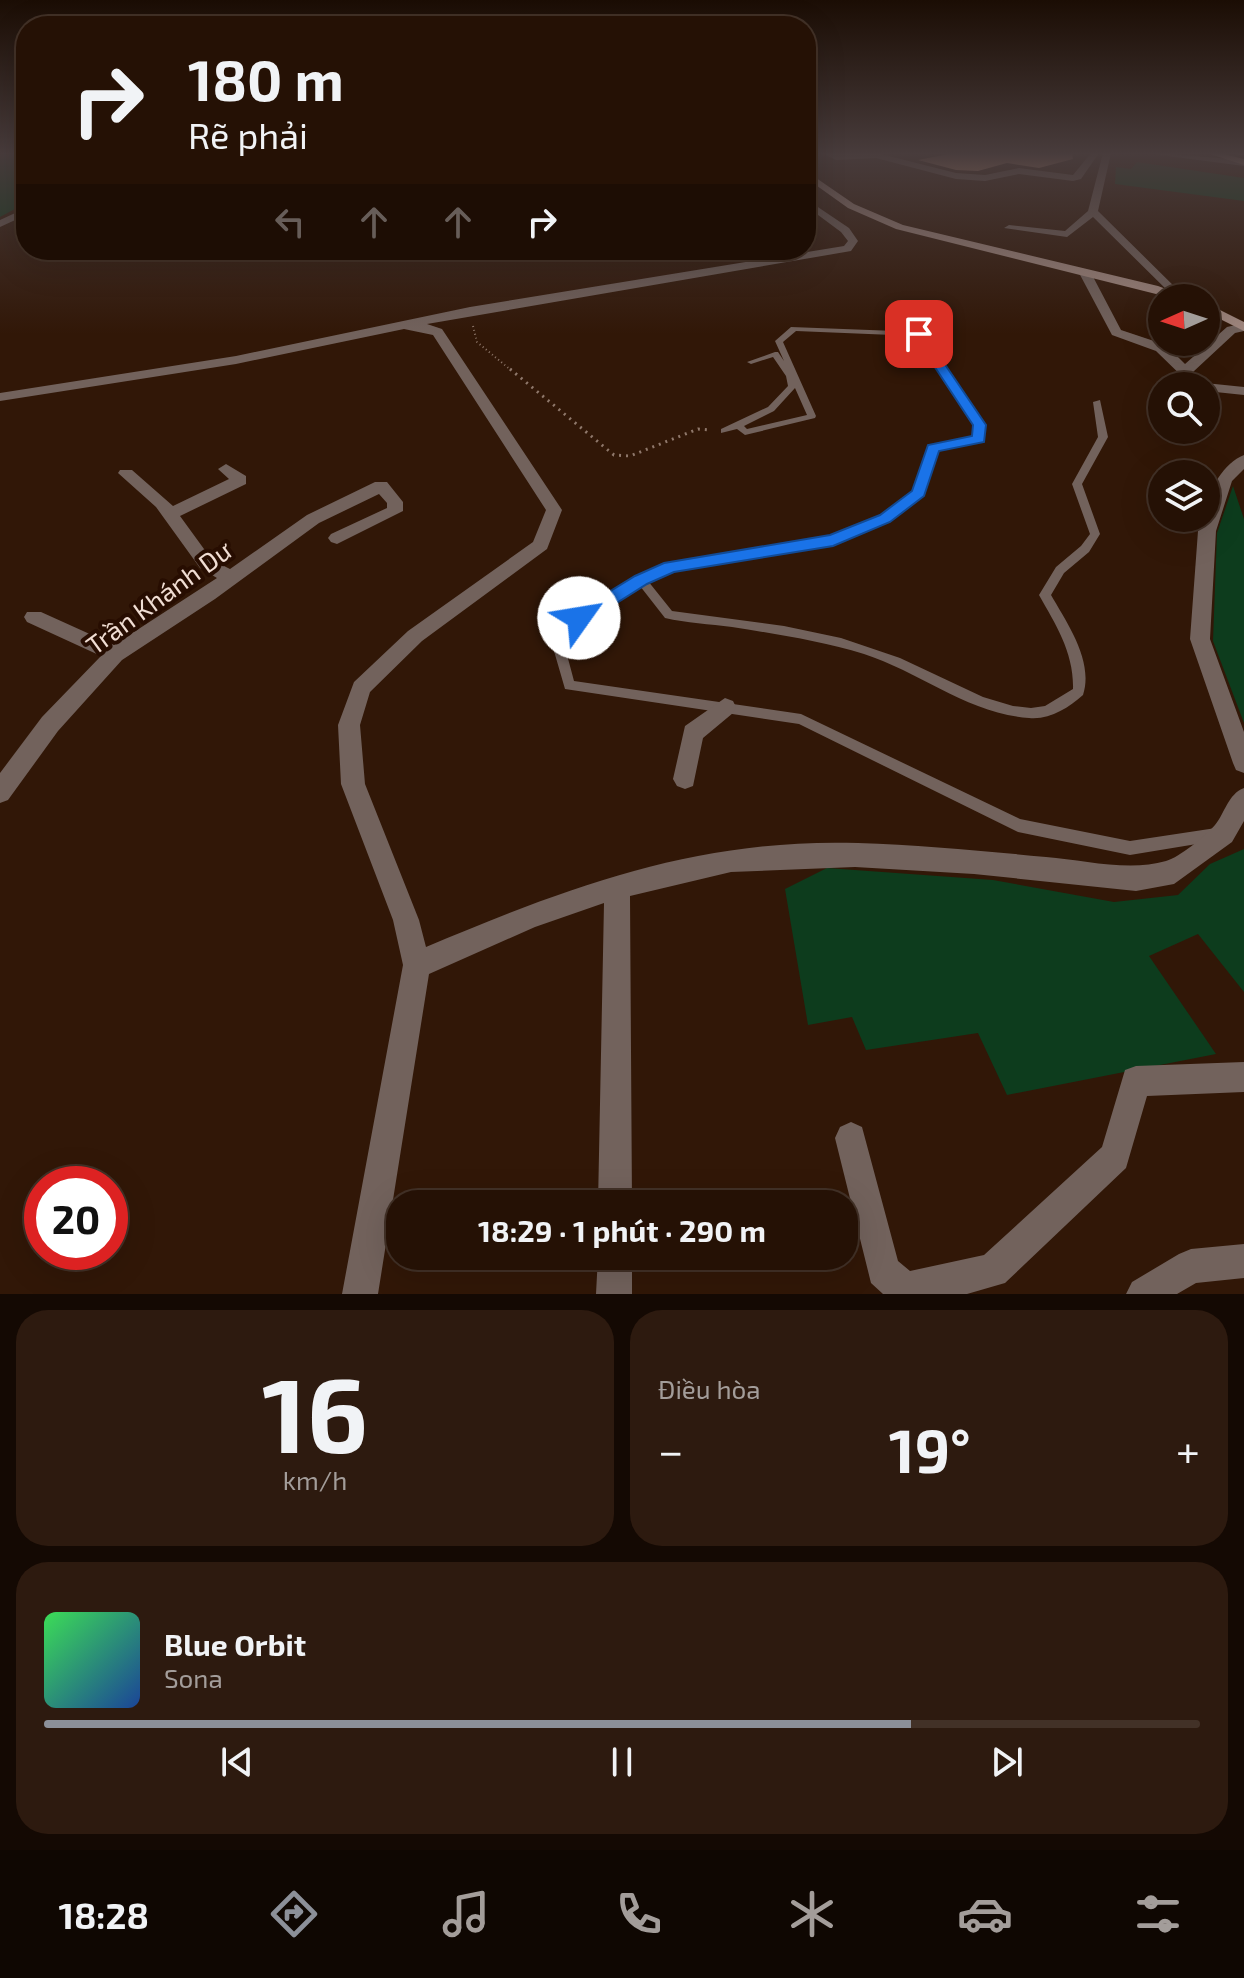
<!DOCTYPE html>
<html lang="vi">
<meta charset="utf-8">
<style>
body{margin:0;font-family:"Exo 2",sans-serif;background:#2d1a0f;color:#f1f3f6;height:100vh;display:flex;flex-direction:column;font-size:30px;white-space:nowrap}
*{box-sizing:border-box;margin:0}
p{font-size:26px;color:#a39d9a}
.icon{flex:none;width:44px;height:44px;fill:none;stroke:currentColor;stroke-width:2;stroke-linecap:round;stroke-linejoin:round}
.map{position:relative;height:1294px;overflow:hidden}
.side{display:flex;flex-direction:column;gap:16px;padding:16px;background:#140903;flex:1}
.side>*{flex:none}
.hud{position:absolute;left:16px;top:16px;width:800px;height:244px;border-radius:32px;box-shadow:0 8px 32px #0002,0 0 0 2px #423127;background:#251105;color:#f1f3f6;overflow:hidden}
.needle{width:52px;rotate:267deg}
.buttons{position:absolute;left:1148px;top:284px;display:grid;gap:16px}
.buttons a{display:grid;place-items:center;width:72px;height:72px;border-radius:50%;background:#251105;box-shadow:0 8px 32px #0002,0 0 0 2px #423127;font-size:40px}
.speed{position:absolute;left:24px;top:1166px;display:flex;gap:16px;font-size:40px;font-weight:700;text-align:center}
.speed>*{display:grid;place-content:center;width:104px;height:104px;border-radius:50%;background:#251105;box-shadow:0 8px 32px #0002,0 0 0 2px #423127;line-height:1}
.speed .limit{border:12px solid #d22;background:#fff;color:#111}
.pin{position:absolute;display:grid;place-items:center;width:68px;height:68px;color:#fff;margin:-34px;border-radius:16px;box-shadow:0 4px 12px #0006}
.me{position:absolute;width:88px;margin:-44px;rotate:58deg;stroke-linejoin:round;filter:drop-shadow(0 0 6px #0008)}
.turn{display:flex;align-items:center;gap:28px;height:168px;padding:0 40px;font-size:36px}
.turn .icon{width:104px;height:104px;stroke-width:2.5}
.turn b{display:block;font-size:56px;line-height:68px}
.lanes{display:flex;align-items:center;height:76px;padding:0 40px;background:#0003;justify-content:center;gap:40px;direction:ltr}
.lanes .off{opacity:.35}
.big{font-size:60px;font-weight:700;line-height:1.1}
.side .widget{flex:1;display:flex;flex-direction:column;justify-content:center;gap:12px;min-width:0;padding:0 28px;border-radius:32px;background:#2d1a0f}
.side .dial{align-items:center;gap:0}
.dial b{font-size:104px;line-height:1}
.song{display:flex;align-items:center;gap:24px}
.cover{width:96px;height:96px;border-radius:12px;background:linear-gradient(135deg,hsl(130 70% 55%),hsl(220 70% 35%))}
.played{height:8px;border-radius:4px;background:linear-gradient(90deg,#8c9099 75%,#423127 75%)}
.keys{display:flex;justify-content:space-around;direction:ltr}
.heat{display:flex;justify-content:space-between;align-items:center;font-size:44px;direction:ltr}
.side .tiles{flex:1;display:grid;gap:16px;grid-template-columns:1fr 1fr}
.widget:last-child{grid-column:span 2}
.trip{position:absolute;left:386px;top:1190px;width:472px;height:80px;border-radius:32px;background:#251105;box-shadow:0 8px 32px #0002,0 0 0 2px #423127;font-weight:700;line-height:80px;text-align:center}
.menu{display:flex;height:128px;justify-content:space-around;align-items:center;background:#0f0702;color:#a39d9a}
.menu .icon{width:56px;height:56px}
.menu .on{color:#8c9099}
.menu b{font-size:36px;color:#f1f3f6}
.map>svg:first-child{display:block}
.green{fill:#0d3c1d}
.building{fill:#dca284}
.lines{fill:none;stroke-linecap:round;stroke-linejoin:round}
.path-far1{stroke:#8f786b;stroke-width:2;stroke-dasharray:1 3;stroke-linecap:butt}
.path{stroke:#8f786b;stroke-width:3;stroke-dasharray:2 5;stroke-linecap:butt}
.lane{fill:#72625c;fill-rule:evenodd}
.street{fill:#72625c;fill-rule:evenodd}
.secondary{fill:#a1887f;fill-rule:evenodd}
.primary{fill:#c6a699;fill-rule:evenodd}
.route{fill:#1a73e8;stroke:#114b97;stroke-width:2}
.labels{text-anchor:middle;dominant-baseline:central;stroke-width:8;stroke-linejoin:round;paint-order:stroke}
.street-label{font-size:26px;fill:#f0ddd3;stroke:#270d01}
</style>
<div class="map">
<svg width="1244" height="1294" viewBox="0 0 1244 1294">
<rect width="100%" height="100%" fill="#311707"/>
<path class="green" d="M0,153H26V203L0,217Z
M1137,162L1244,178V201L1115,184L1116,167L1131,169Z
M1233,486L1244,519V723L1213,641L1217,533Z
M1244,849V992L1198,934L1149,956L1216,1054L1007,1095L978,1033L866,1050L852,1017L808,1025L785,889L827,868L993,880L1114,902L1178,895L1210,864Z"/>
<path class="building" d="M954,153H1072L1073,159L1039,168L1007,163L978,171L956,170L918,160Z"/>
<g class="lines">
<path class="path-far1" d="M473,326L477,342L512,371"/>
<path class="path" d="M510,369L614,455L630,456L698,429L710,430"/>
<path class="lane" d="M791,327L922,332L983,425L984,439L979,442L937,450L922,495L889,521L833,544L672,570L648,581L672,611L784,626L841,638L900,658L983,697L1013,706L1031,708L1045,706L1073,689C1074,653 1056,625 1039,595L1056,567L1081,546L1090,534L1072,484L1098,437L1093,402L1100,400L1108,437L1082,484L1100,534L1089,552L1064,573L1051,595C1067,623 1094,661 1083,695C1068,708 1050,720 1029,718C969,714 920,672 864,654C821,641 776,634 732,627C710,624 686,623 665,618L640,586L583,621L566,651L574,681L801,714L1020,819L1130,841L1216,828L1221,830L1223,835L1221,840L1130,855L1018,832L799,724L565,689L554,651L575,615L637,577L666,564L831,537L881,517L915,492L930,446L974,437L975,425L917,336L796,331L783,342L816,416L815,418L745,435L737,429L721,433V429L768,407L788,386L786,376L773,357L751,364L747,362L775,352H778L784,361L775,341ZM795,388L807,415L747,429L744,426L774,411Z"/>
<path class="street" d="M822,153H877L956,173L985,175L1019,168L1073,175L1091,153H1099L1081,179L1073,181L1019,174L985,181L956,179L876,158L836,160Z
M1103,153H1111L1098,211L1186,298H1175L1093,217L1067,237L1004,228L1009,225L1065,231L1088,211Z
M1156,153L1244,160V166L1160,155Z
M806,199L849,228L858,241L851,251L427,324L442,329L562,510L547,549L422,641L370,692L360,725L365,784L419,920L426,947C571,886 698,838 858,843C921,845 983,851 1046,857C1084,860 1129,872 1166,861C1180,857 1205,836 1215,825C1225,813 1228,794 1244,788V821L1232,842L1174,884L1136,891L974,874L855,867L731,872L630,896L632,1204H598L604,903L535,927L429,974L378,1294H342L403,965L393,920L341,784L338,725L354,682L408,631L533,542L546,510L433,335L404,329L236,364L0,401V393L236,356L470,307L844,246L848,241L841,232L806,206Z
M26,208V215L0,227V220Z
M1080,269L1090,271L1121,330L1166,345L1185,364L1227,327L1244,323V331L1235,333L1193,372L1205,383L1244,387V395L1206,391V386H1192L1156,351L1112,335L1078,271Z
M1244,455V469L1232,481L1216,531L1210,639L1244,732V773L1236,770L1233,763L1190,639L1198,531L1203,518H1206C1206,495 1221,464 1244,455Z
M226,464L246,476V484L180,516L212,560L230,569L307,515L375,482H387L403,502V511L337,544L331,542L328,538L331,534L387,508V503L379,494L319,523L215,599L122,660L58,731L8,800L0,803V773L42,717L101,656L27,622L24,617L27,612H41L114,645L217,578L200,568L156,507L118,473L120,470H132L173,506L229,479L218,469Z
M725,698L733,701L736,707L733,713L703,738L693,786L685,789L677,786L673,779L685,726Z
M1244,1062V1092L1147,1096L1126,1168L1005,1283L967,1294H883L871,1283L835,1138L840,1127L851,1122L862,1127L898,1261L910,1271L984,1255L1102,1147L1125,1070L1136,1066Z
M1244,1244V1278L1196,1283L1177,1294H1126L1132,1282L1179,1254L1191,1249Z
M598,1256H632V1294H596Z"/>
<path class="secondary" d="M1237,153H1244V155H1238Z
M806,171L854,204L903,225L1158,286L1190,298H1172L896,229L848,208L806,178Z
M1206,303L1244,322V331L1206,312Z"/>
<path class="primary" d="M1207,153H1219L1244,159V165Z"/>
</g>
<linearGradient id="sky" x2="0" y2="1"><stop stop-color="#1b0d04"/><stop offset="0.46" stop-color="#483c3c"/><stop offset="1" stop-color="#483c3c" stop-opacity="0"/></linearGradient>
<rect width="1244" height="334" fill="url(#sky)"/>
<path class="route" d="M915,332H923L986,425L984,442L939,451L924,496L890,522L833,546L674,572L647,584L585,623H573L570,618L573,614L635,576L664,563L830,535L880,515L912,491L928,445L972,436L973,425L913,334Z"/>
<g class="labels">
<g class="street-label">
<text transform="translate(158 597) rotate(-36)">Trần Khánh Dư</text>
</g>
</g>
</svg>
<div class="buttons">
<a><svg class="needle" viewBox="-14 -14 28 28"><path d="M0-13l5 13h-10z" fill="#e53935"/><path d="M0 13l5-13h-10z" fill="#a39d9a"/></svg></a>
<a><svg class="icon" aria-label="search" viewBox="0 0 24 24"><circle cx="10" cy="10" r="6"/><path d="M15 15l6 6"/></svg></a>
<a><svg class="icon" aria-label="layers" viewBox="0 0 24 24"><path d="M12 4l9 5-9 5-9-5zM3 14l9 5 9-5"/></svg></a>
</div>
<div class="speed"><div class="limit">20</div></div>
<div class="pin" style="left:919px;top:334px;background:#d93025"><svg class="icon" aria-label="arrive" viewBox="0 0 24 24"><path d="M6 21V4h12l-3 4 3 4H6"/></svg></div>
<svg class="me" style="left:579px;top:618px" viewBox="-20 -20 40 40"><circle r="19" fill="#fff"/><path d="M0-13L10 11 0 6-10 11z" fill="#1a73e8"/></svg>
<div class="trip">18:29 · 1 phút · 290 m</div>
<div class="hud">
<div class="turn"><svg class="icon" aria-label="right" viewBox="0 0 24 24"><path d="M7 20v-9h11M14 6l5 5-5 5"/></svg><div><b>180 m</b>Rẽ phải</div></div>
<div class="lanes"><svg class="icon off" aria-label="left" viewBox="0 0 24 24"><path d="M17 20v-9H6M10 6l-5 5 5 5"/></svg><svg class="icon off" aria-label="ahead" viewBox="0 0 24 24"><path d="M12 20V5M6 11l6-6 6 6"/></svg><svg class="icon off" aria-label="ahead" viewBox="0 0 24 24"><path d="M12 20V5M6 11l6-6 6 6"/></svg><svg class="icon" aria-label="right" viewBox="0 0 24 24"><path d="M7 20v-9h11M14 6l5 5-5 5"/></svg></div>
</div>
</div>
<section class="side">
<div class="tiles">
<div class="widget dial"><b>16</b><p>km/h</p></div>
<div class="widget"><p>Điều hòa</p>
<div class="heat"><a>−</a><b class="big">19°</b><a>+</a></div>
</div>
<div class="widget">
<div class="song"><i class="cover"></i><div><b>Blue Orbit</b><p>Sona</p></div></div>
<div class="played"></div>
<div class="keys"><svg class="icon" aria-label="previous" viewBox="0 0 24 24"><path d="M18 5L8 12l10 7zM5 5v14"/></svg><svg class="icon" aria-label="pause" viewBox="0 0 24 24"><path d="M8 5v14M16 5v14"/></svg><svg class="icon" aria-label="next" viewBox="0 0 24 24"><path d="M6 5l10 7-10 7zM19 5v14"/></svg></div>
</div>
</div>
</section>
<nav class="menu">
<b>18:28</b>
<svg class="icon on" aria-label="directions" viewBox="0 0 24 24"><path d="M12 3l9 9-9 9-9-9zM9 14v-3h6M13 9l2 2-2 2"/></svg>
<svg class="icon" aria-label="music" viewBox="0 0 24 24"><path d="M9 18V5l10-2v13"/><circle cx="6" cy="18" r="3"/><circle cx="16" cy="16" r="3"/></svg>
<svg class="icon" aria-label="phone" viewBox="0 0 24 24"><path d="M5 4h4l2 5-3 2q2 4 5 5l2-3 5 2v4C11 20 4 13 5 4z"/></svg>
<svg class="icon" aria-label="climate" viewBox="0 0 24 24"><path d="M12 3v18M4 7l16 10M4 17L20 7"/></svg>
<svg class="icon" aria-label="car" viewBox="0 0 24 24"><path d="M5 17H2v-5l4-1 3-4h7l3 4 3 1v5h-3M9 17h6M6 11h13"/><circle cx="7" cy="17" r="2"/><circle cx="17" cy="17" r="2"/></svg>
<svg class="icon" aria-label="filters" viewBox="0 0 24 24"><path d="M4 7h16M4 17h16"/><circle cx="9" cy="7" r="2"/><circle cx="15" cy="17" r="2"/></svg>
</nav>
